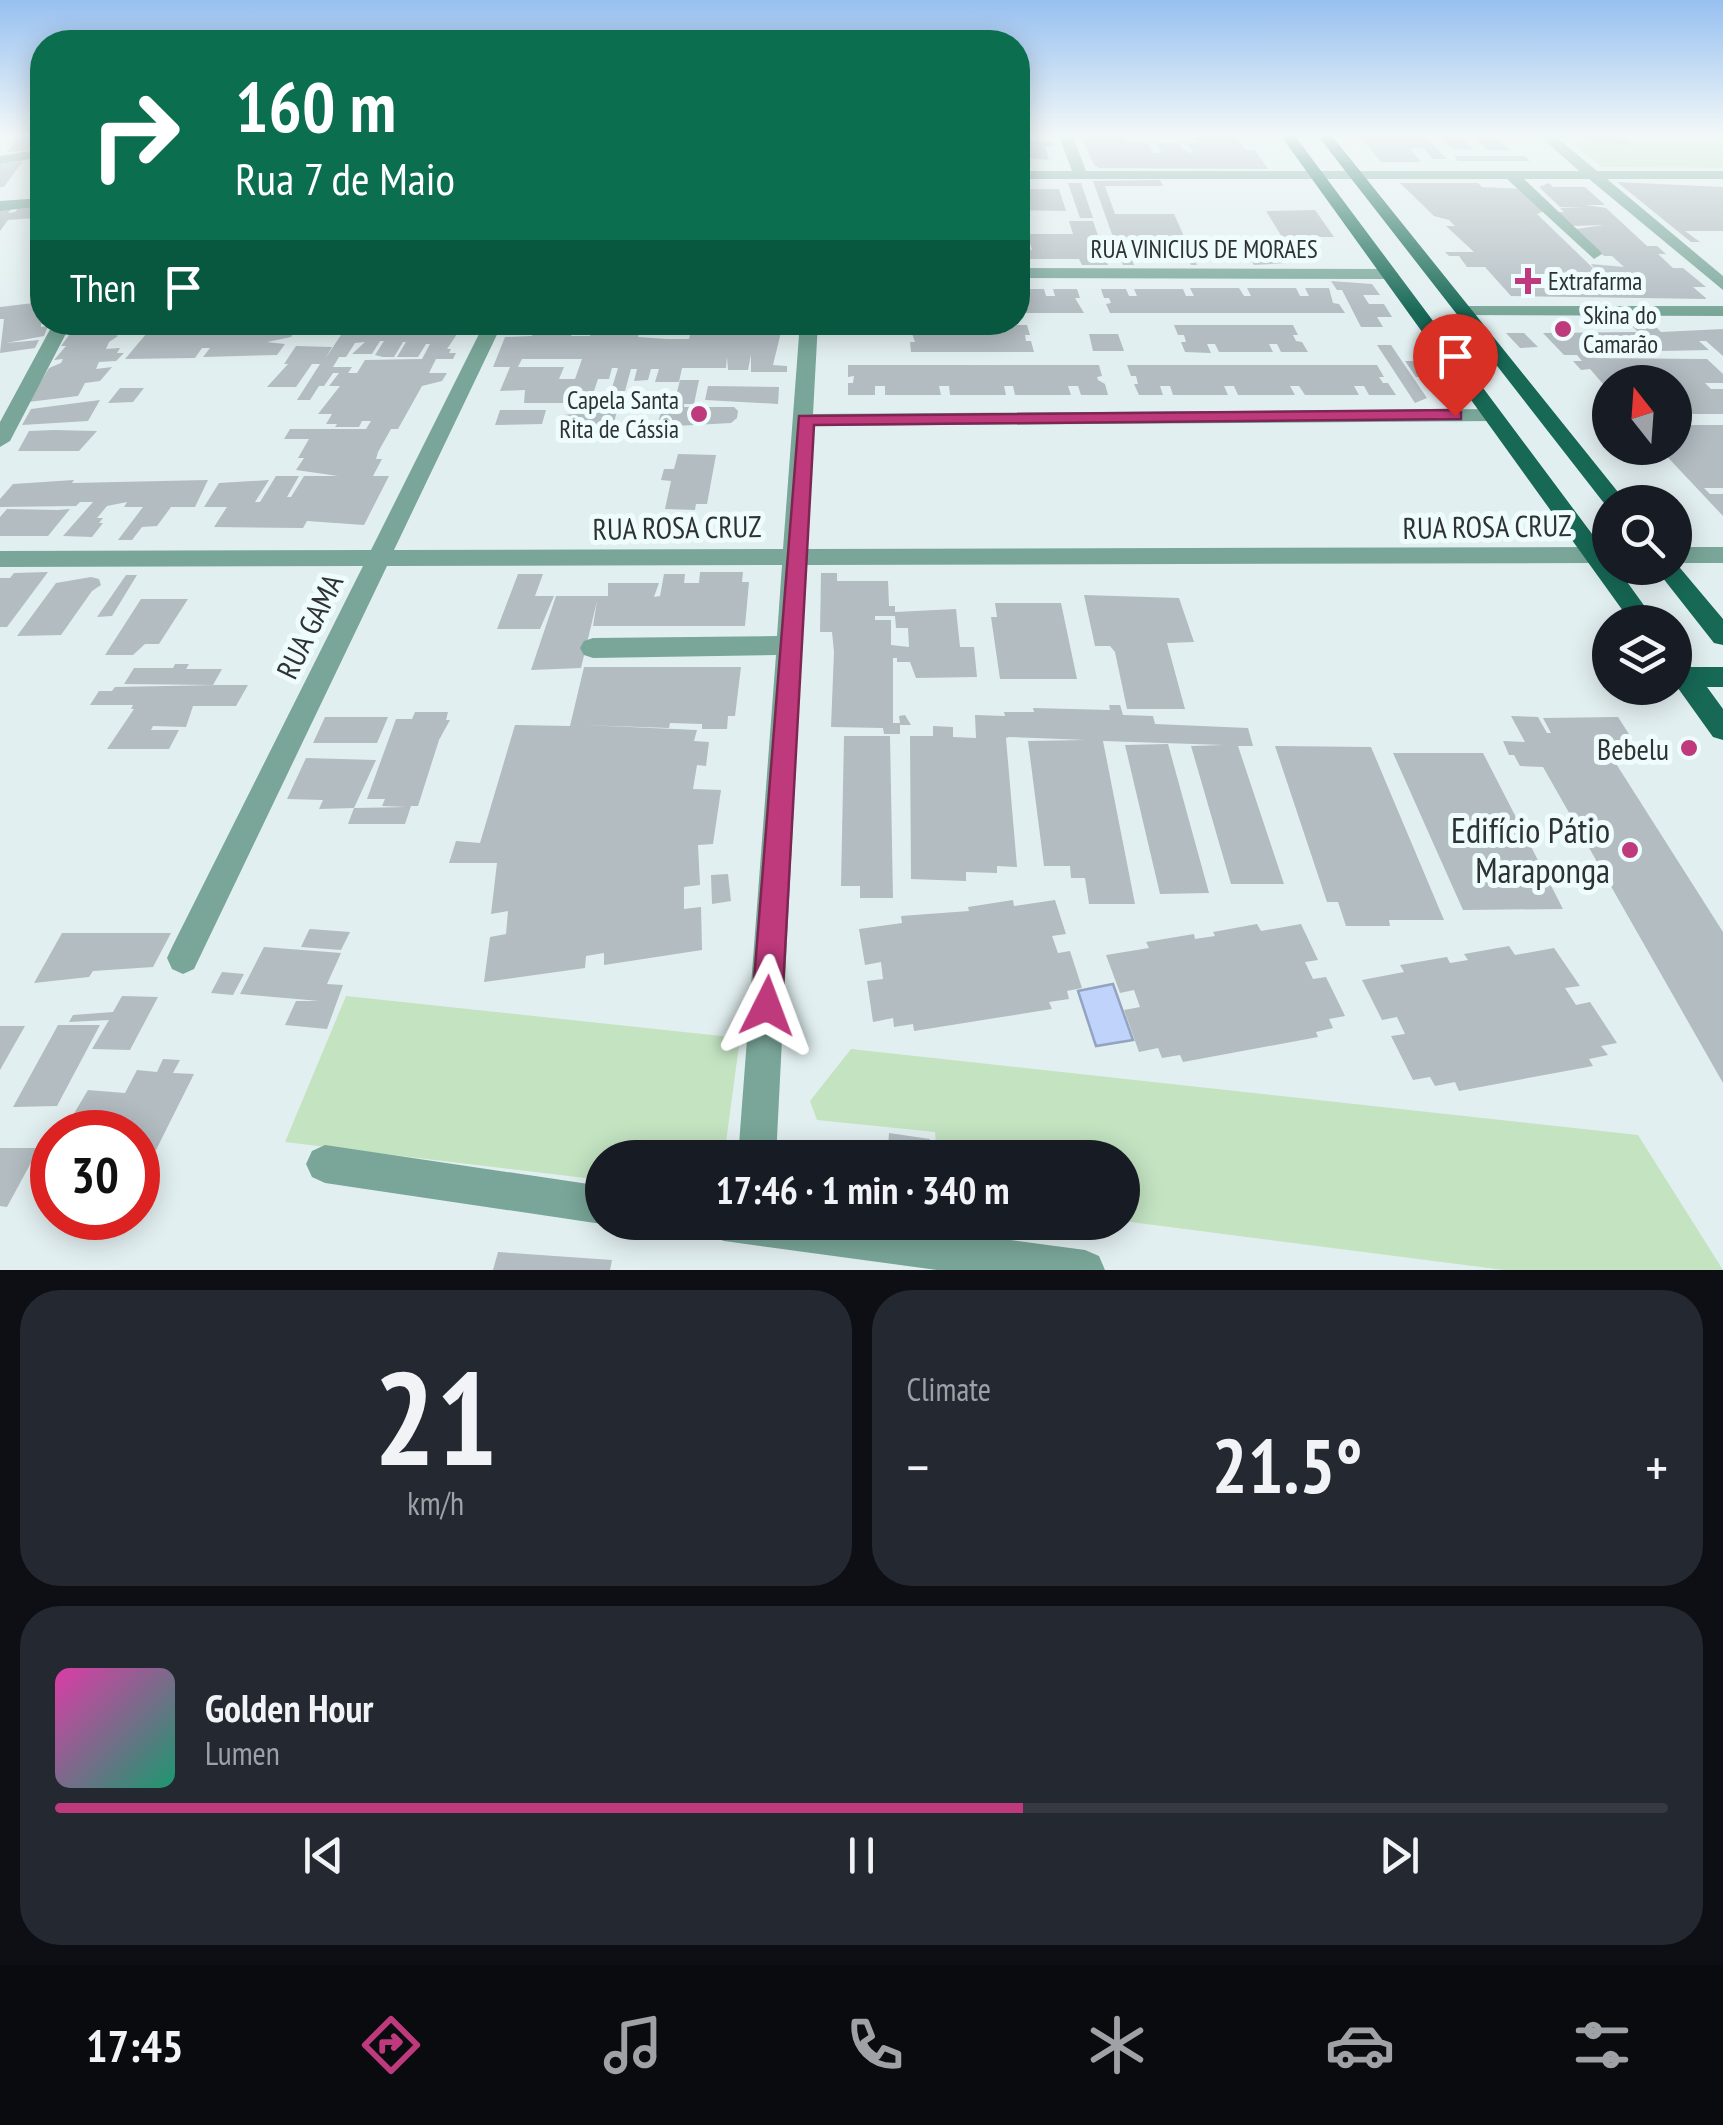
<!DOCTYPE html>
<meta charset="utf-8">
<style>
body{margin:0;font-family:"PT Sans Narrow",sans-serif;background:#242831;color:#f1f3f6;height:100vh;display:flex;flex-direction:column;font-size:38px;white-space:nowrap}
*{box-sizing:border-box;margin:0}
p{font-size:32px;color:#9ea1a6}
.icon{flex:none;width:55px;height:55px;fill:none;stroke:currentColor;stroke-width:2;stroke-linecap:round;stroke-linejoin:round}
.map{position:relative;height:1270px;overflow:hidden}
.side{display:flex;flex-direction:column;gap:20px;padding:20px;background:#0d0f14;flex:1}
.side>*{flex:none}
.top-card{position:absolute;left:30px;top:30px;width:1000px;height:305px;border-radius:40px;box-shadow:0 5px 25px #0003;background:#0b6e4f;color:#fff;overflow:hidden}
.needle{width:65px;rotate:343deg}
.controls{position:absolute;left:1592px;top:365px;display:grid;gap:20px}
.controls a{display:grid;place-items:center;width:100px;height:100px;border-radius:50%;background:#171b24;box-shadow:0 5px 25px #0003;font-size:50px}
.speed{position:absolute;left:30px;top:1110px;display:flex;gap:20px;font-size:50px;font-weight:700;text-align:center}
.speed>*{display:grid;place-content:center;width:130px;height:130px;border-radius:50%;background:#171b24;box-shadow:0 5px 25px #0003;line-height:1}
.speed .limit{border:15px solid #d22;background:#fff;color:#111}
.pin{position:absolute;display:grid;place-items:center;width:85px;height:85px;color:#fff;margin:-102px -42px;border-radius:50% 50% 50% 0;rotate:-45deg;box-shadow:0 0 10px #0007}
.pin .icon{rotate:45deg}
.me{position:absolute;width:110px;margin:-55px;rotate:3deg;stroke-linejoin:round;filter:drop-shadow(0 0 8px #0008)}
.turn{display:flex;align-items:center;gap:35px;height:210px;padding:0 40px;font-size:45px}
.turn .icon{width:130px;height:130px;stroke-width:2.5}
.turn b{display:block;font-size:70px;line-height:85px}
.then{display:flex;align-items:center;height:95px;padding:0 40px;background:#0003;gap:20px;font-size:38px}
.big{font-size:75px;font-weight:700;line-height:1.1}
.side .tile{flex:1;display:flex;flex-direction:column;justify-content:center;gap:15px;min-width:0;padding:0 35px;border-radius:40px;background:#242831}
.side .dial{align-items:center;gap:0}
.dial b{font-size:130px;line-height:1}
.song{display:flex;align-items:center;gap:30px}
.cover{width:120px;height:120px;border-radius:15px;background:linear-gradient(135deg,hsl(320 70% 55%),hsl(160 70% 35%))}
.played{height:10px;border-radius:5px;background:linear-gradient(90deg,#bf3a7d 60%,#363941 60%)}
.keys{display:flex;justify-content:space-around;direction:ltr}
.heat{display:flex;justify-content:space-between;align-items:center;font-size:55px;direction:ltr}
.side .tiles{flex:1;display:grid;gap:20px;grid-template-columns:1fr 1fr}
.tile:last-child{grid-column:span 2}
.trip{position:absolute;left:585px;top:1140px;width:555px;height:100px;border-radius:50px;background:#171b24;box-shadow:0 5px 25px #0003;font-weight:700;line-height:100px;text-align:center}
.menu{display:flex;height:160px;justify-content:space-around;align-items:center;background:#090b0e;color:#9ea1a6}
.menu .icon{width:70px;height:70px}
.menu .active{color:#bf3a7d}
.menu b{font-size:45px;color:#f1f3f6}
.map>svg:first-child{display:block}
.green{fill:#c3e3c1}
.water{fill:#bfd3fb;stroke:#94a3bf;stroke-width:2.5}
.building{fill:#b2bcc1;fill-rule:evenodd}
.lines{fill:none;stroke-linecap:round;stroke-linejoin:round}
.street{fill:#79a698;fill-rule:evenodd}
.primary{fill:#176855;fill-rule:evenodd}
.route{fill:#bf3a7d;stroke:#7c2651;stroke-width:2.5}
.poi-dot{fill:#bf3a7d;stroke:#effcfd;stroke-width:4}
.labels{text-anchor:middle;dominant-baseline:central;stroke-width:10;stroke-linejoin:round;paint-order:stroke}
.far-street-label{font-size:25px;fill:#2e3233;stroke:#effcfd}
.far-poi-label{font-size:25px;fill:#2e3233;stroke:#effcfd;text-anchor:start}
.street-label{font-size:30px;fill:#2e3233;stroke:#effcfd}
.poi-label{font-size:30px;fill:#2e3233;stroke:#effcfd;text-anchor:end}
.near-poi-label{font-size:35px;fill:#2e3233;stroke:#effcfd;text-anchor:end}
</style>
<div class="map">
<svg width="1723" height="1270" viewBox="0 0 1723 1270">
<rect width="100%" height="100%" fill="#e2eff0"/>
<path class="green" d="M1563,136H1723V168L1602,167Z
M346,996L740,1038L724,1157L602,1158V1180L285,1142Z
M851,1049L1638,1135L1723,1270H1504L1123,1221L1122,1158L937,1157L935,1132L817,1120L810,1101Z"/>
<path class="water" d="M1113,984L1133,1040L1096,1046L1078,991Z"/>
<path class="building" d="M42,136L28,150L7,152L20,137Z
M1018,136H1029L1031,142H1052L1054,146H1045L1049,160L1018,157V145H1028L1018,142Z
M1081,136H1123L1125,140L1148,143L1153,153H1162L1157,143H1179L1183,150L1194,154L1188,143H1199L1192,136H1236L1245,150H1255L1268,169L1099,168L1094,165Z
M1359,136H1425L1447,159H1433L1423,148H1415L1410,149L1421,162H1381Z
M1582,136H1620L1633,145L1594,144Z
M1440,137H1461L1474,150L1452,149Z
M1474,137H1496L1510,150H1487Z
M1454,156H1525L1530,161H1458Z
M23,161L4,187H0V164Z
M1160,180L1163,186H1105L1115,214H1174L1197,265H1191L1184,251H1129L1134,265H1123L1093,181Z
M1617,182L1723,187V231H1685L1700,242H1691Z
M1068,183H1081L1093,218H1080Z
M1400,183H1478L1482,187L1524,189L1544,211L1537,214L1597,272L1591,264L1624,267L1612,256H1604L1576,229L1604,225L1573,226L1558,212H1564L1560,208L1584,207H1560L1539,187L1549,183L1553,187H1585L1605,205H1586L1606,208L1647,246H1657L1666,254H1658L1673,268H1683L1706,287H1693L1707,299L1511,296L1485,267H1467L1459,256H1449L1445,252H1474L1446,226H1455L1449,220L1434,216Z
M1018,189H1059L1066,211L1018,210L1021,202Z
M42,204V212L34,218L8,220L0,231V209L12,208L8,213L15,212L20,206Z
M1315,210L1334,237H1282L1266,211Z
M1069,221H1093L1108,265H1082L1079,259H1021L1018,249L1032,250L1030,243L1018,242V234H1073Z
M1245,249H1278L1286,263L1254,265Z
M1331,281L1372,284L1380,295H1363L1369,304H1384L1392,317H1377L1383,327H1361L1342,290H1337Z
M1190,288H1239L1244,296H1251L1247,288H1296L1300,296H1309L1305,288H1329L1333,303L1339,304L1345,313H1110L1106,304L1111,303L1109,298H1104L1101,289H1126L1129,296H1137L1134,289H1183L1186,296H1194Z
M1018,289H1044L1046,296H1055L1053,289H1077L1080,298H1075L1084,313H1018V303H1028L1027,298H1018Z
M42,302L41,327L48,326L44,336L6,343L39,340L35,348L0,353L4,319H0V307Z
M74,322H138L131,332L112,333L118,336L109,342L106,349L120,348L117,353H124L116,361L99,362L96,369L112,367L100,381L85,383L78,396L28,402L49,368L61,363L63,359L54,360L66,346H61L75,327H70Z
M594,322H614L610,333L630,331L633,322H643L638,337L667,339H689L691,331H700L702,322H714L713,332H781L773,365L787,366V372H751V355L748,370H728L727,357L726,368H682L679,382H655L659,369H651L648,380L634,381L637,369H631L625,391H611L618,368H612L609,379H598L594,391L580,393H603L600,403H524L525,390L500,391L510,367H493L505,337L532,336L535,329L555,328H574L571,336H590ZM522,359H582L575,379H559L564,367H518Z
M276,324L298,325L291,337L267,342L285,344L277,355L203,357L210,348H202L195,358L125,359L152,327Z
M1630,324H1653L1661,332L1723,329V356L1706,341H1699L1709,350L1661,351L1648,346L1653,351H1608L1613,356L1585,358L1707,359L1723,374V383H1705L1711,389H1723V414H1675V382H1610V392L1590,369L1581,370L1573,361H1582L1577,355H1564L1543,333L1638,332Z
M454,325L452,328H461L447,349H451L449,353H456L453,359H436L429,373H447L442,381L422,386L398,429H391L378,452L376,459H382L373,476H389L364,525L307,521L303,528L214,527L227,507H204L219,483L269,480L255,502H260L276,476H299L287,497H291L304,476H338L296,470L304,458H298L309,439H284L290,429H366L371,421H362L359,427H335L337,424H326L332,414H318L340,386H329L339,373H333L324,386H319L310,400H297L320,364H312L296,387H267L288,364H284L296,346L332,347L325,359L347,326ZM380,341H384L375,355L383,357H394L403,342H406L397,357H418L426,344H430L422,359L365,360L357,373H348L352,367H333L339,357H346L355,343L365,342L352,354H372Z
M909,325H934L935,333H943V325H994L995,333H1004L1002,325H1027L1030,335H1025L1026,341H1031L1034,352H911L910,342H915Z
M1174,325H1293L1298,335H1293L1296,341L1302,342L1308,352H1281L1277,344H1269L1273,352H1219L1215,344H1207L1211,353L1185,352L1181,342H1186L1184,335H1178Z
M1506,333H1524L1538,347L1520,348Z
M1089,334H1118L1124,351H1093Z
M1377,345H1391L1427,398L1415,403Z
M1405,361H1424L1435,377H1416Z
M848,365H1099L1102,376L1097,377L1098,380L1105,384L1108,395H1081L1078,386H1068L1071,395H1015L1013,386H1004L1006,395H950L949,386H939L941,395H885V386H875V395H848V383H853L854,376L848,377Z
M1127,365H1377L1384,377H1379L1383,383H1388L1396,395H1369L1364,386H1354L1359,395H1305L1299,386H1290L1295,395H1238L1234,386H1224L1228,395H1173L1170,386H1160L1163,395H1139L1134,384H1138L1136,376H1131Z
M680,380H699L694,404H684V407H734L738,411L737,418L731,423L657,427L663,404H674Z
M708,386L779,387L778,404L705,400Z
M120,388H144L133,402L108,403Z
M100,400L88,421L22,425L31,409Z
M500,410H546L542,424L495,425Z
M617,411L613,426L558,427L562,415Z
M1675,425H1723V488H1704L1710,494H1723V516L1659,448H1675Z
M29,431L54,430L97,431L79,451H18Z
M678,454L716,455L707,504H696L695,510L665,509L671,481L661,480L664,469H674Z
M74,480L72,483L208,480L195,507H171L157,526L142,527L132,540H118L143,507H124L127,502L107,506L97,518H103L99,523H103L92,537L63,536L93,502H80L76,506L0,507V499L13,484Z
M7,509L58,510L70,509L48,536H0V517Z
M48,572L7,627H0V578H10L14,573Z
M700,572H743L742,582H749L745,626H593L597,601L581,668L531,670L556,596H608V583H659L654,597L660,596L664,574H685L684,583H699Z
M821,573H837V581H888L889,606H895V612L956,609L960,647H974L977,677L916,678L910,662H897V658H893V723H900L899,716L905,715L911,725H900V734H884L883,728L831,727L834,652L832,632H820ZM875,616H895L896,628H908L909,647L891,645V620H875Z
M518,574H543L535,596H554L540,629H497Z
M126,575H137L112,616L97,617Z
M91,577L99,579L101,585L92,591L61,635L17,636L56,583Z
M1084,595L1179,598L1194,642L1167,643L1185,709H1127L1115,652L1110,646H1095Z
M141,599H188L159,644H145L133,655H105Z
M995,603H1061L1077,679H1000L991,617H997Z
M175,664H189L186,669H222L213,685L124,684L134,668H173Z
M584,667H741L735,716H728L727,729H702V724L670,723L669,728L583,725L697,730L694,741L709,742L706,766L697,765L693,789L721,790L713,844L698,845L700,885L684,887V909L701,907L702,950L604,965V953L586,956L585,968L484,982L490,937L506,934L508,911L491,914L497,863H449L456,841L480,843L515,725L570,726Z
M218,685H248L236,706H193L186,727L153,726L151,730H179L169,749H107L134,709H131L133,705H90L99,691H112L115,687Z
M1109,705H1120L1123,715L1153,716L1155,724L1248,728L1253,746H1238L1284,884H1231L1191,746L1224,745L1103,741L1135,904H1089L1085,878H1071L1070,866H1044L1028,741L1086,740L1009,737L1006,738L1017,867L997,866V873L966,872V881L911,879L910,736H933V726L953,727V737L976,738L975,715L1005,716L1004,712H1034L1033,708L1110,710Z
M415,712H448L446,720H450L439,740L418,806H411L405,824H348L354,808L319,809L323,800L287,799L306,758L376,760L354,808L407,807L382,806L385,799H367L396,719H412Z
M1511,716L1538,717L1547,733H1551L1543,718L1618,717L1638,748L1631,747L1636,760L1613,759L1723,932V1083L1543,767L1520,766L1514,755H1509L1503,741L1525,742Z
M325,717H388L377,743H313Z
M844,736H890L893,898H860V886H841Z
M1168,744L1209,893L1160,894L1125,745Z
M1275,746L1371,747L1444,920H1389L1390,926H1346L1338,902H1327Z
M1393,753H1483L1563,909L1463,910Z
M728,874L731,901L712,904L711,875Z
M1013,900L1014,906L1055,900L1066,934L1052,936L1058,953L1070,951L1082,988L1067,991L1069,999L1049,1002L1052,1009L914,1031L913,1024L894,1027L893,1018L873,1022L867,981L883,979L881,962L865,965L859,929L902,923L901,916L969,911L968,907Z
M1257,924L1261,931L1301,924L1318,960L1305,962L1313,979L1326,977L1345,1016L1329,1019L1333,1028L1316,1032L1318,1037L1183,1062L1180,1055L1162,1058L1158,1048L1139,1052L1124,1010L1140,1007L1134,990L1120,993L1106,955L1149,948L1146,942L1194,934L1195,939L1215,936L1213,932Z
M309,930L310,929L350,932L341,950L301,947Z
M62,933H171L153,967L93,971L89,977L34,983Z
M1509,946L1515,955L1554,948L1580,986L1565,988L1576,1005L1590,1002L1617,1043L1601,1046L1608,1055L1589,1059L1593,1066L1459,1091L1455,1082L1435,1086L1430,1077L1413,1080L1391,1036L1405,1034L1397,1017L1382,1020L1362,980L1404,972L1400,965L1447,957L1450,963L1468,960L1464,954Z
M264,947L341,953L327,984L343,985L327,1029L285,1025L296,1001H319L240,994Z
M222,972L244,974L233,995L211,993Z
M122,996L158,997L130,1050L92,1049L109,1020L69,1022L73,1015L113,1012Z
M58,1025H100L57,1106L13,1107Z
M0,1026H25L0,1070Z
M163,1059L180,1060L173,1073L194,1074L156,1150L138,1149V1132H63L88,1090L125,1093L137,1070L157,1072Z
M889,1133L930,1139L928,1158H887Z
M0,1148H39L7,1207L0,1206Z
M498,1252L612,1260L610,1270H493Z"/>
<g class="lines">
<path class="street" d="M1059,136H1073L1086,171H1579L1540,136H1555L1597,171H1723V179H1607L1723,276V290L1589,179H1524L1600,251L1602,254L1594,259L1507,179H1018V171H1072Z
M42,149V157L0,164V156Z
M42,198V206L0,211V201Z
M1018,268L1390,269L1398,274L1390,279L1018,278Z
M1463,306H1723V316L1457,315V307Z
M54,322H72L10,441L0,447V422Z
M485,322H503L394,550L783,549L800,322H818L813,414L1493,409L1503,415L1493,421L813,426L806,549L1594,547L1606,555L1594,563L806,565L776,1158H738L776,655L593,658L584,655L580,648L584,641L593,638L777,636L782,565L387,566L194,969L183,974L172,969L167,958L172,947L363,566L0,567V551L371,550Z
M1675,547H1723V563H1675Z
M325,1145L602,1186V1222H606L602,1224L325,1183L312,1177L306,1164L312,1151Z
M705,1222H875L1085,1250L1099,1256L1105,1270H937L724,1241L710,1236Z"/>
<path class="primary" d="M1281,136H1295L1610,558V568H1617L1656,622H1631Z
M1318,136H1332L1626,502H1610L1607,507Z
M1675,562L1723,619V645L1714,643L1655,568H1675Z
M1675,655L1684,658L1691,667H1723V687H1707L1723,709V740L1713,737L1675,684Z"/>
</g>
<linearGradient id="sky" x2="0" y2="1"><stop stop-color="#97c0f0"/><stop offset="0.43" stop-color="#f2f8f8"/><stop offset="1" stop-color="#f2f8f8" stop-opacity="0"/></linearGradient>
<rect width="1723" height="314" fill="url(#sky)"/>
<path class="route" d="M1455,410L1461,412V419L814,425L782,1006L778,1017L767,1021L756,1017L752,1006L799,416Z"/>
<g class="poi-dot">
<path d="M1523 266h10v10h10v10h-10v10h-10v-10h-10v-10h10z"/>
<circle cx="1563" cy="329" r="10"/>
<circle cx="699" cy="414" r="10"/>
<circle cx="1689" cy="748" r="10"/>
<circle cx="1630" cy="850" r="10"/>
</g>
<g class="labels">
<g class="far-street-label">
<text x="1204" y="249">RUA VINICIUS DE MORAES</text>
</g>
<g class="far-poi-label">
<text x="1548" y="281">Extrafarma</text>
<text x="1583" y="315">Skina do<tspan x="1583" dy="29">Camarão</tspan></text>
<text x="679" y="400" text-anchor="end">Capela Santa<tspan x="679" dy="29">Rita de Cássia</tspan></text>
</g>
<g class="street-label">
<text transform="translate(1487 526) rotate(-1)">RUA ROSA CRUZ</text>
<text transform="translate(677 527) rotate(-1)">RUA ROSA CRUZ</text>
<text transform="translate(309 626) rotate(-64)">RUA GAMA</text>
</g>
<g class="poi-label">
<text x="1669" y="748">Bebelu</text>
</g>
<g class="near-poi-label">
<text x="1610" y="830">Edifício Pátio<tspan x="1610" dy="40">Maraponga</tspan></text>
</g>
</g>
</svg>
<div class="controls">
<a><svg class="needle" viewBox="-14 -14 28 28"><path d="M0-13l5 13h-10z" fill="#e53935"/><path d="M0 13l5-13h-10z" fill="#9ea1a6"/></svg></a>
<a><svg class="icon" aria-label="search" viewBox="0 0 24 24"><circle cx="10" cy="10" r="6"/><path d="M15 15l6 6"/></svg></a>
<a><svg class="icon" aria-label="layers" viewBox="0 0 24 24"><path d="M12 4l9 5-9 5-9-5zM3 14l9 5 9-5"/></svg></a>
</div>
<div class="speed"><div class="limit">30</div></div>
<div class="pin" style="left:1455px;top:416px;background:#d93025"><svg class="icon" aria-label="arrive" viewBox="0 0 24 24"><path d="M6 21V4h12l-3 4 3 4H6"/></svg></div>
<svg class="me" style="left:767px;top:1006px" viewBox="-20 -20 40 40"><path d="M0-17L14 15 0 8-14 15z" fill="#bf3a7d" stroke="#fff" stroke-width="4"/></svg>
<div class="trip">17:46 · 1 min · 340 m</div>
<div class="top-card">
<div class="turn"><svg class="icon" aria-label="right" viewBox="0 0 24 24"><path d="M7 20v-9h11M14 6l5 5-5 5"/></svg><div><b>160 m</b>Rua 7 de Maio</div></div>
<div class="then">Then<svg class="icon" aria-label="arrive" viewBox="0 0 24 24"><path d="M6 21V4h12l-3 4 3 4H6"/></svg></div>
</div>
</div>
<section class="side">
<div class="tiles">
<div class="tile dial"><b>21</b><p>km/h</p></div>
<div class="tile"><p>Climate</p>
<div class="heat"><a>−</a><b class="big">21.5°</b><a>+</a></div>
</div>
<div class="tile">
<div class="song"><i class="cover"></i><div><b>Golden Hour</b><p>Lumen</p></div></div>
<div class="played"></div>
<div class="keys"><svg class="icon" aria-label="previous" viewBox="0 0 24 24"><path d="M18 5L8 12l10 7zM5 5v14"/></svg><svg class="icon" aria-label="pause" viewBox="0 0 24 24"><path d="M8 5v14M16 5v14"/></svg><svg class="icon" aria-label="next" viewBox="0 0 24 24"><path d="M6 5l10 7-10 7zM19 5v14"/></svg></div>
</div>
</div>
</section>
<nav class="menu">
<b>17:45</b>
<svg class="icon active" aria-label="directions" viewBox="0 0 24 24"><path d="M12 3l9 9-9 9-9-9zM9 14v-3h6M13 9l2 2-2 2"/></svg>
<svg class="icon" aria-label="music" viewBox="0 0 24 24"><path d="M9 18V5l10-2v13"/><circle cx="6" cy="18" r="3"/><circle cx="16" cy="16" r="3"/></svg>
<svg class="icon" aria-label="phone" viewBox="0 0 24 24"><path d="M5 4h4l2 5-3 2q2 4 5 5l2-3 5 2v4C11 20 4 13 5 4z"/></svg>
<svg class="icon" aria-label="climate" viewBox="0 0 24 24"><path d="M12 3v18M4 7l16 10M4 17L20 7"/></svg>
<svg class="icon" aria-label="car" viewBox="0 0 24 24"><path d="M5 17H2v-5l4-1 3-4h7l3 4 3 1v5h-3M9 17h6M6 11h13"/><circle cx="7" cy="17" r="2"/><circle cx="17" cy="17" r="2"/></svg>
<svg class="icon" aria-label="filters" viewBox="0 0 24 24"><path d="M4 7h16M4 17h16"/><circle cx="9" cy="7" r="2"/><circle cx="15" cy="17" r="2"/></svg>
</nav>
